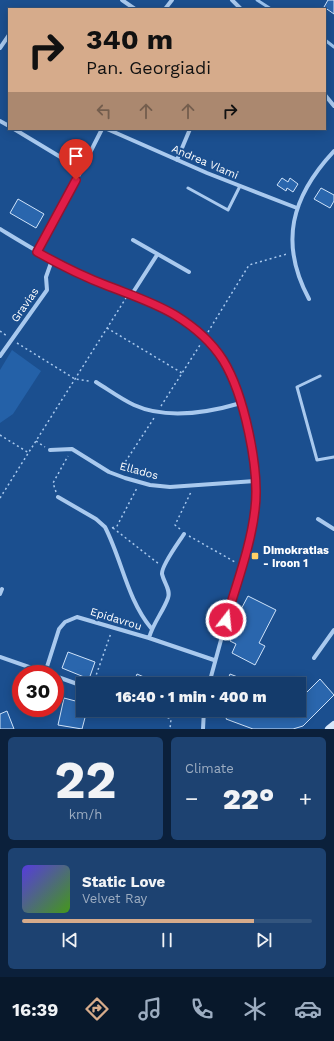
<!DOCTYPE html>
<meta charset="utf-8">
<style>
body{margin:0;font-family:"Work Sans",sans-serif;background:#1d4271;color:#f1f3f6;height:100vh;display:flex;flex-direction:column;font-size:15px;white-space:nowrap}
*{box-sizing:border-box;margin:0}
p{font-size:13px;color:#9dadc1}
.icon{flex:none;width:22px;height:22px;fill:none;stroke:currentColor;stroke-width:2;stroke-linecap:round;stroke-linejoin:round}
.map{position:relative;height:729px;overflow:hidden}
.sheet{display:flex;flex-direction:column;gap:8px;padding:8px;background:#0b203b;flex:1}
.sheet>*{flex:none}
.banner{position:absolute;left:8px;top:8px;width:318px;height:122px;border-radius:0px;box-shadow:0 2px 10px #0003,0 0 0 1px #33557e;background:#d6ab8b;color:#111;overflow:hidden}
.speed{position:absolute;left:12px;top:665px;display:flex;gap:8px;font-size:20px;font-weight:700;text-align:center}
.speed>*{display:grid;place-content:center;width:52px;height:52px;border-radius:50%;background:#143b6b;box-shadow:0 2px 10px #0003,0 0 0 1px #33557e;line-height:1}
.speed .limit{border:6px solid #d22;background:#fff;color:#111}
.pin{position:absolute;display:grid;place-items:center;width:34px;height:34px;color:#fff;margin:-41px -17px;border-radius:50% 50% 50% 0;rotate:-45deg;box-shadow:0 0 4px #0007}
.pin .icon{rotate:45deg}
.me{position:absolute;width:44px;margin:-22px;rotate:16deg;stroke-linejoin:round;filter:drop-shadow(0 0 3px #0008)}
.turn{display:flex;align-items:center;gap:14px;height:84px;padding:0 12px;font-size:18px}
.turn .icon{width:52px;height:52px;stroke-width:2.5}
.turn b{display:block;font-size:28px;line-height:34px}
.lanes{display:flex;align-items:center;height:38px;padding:0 12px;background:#0003;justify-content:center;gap:20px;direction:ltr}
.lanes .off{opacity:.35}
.big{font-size:30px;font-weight:800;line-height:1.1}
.sheet .tile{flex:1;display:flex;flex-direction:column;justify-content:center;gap:6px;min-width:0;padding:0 14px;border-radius:6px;background:#1d4271}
.sheet .dial{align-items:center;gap:0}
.dial b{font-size:52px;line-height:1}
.song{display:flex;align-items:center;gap:12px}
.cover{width:48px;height:48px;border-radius:6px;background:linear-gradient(135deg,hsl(250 70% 55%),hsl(100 70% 35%))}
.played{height:4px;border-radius:2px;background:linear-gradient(90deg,#d6ab8b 80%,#33557e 80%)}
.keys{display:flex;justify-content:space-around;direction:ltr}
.heat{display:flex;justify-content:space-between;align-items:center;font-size:22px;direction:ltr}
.sheet .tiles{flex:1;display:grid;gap:8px;grid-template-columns:1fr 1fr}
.tile:last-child{grid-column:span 2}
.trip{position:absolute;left:76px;top:677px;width:230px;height:40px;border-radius:0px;background:#143b6b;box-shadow:0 2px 10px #0003,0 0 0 1px #33557e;font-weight:800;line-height:40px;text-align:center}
.tabs{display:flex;height:64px;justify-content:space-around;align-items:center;background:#08182b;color:#9dadc1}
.tabs .icon{width:28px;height:28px}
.tabs .selected{color:#d6ab8b}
.tabs b{font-size:18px;color:#f1f3f6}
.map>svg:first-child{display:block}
.green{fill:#2461a8}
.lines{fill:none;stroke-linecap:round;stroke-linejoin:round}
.stream{stroke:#9cc4f0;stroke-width:3}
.building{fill:#2a66ad;stroke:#cfe3fa}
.path{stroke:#a9c9ee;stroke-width:1.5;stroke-dasharray:2 3;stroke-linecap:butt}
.lane{stroke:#a9c9ee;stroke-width:3}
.street{stroke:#a9c9ee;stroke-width:4}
.secondary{stroke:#d6e6fa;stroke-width:8}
.route-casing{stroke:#92132f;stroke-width:10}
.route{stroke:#e11d48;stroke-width:7}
.poi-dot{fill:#ffd166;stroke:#1b4f8f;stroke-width:1.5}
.labels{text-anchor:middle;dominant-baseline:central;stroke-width:4;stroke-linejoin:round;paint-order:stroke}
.street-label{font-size:11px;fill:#fff;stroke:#1b4f8f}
.poi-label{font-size:11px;font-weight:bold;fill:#fff;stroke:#1b4f8f;text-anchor:start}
</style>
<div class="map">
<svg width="334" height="729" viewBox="0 0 334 729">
<rect width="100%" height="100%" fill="#1b4f8f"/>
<path class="green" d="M12,350L41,371L13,414L0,423V370Z"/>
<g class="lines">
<path class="stream" d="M257,0L271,9
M325,40L334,47"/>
</g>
<path class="building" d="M328,0H334V14L324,7Z
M282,178L288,182L290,178L298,184L293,192L287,188L286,191L277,185Z
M321,188L334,195V201L330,208L314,199Z
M18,199L44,214L36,228L10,213Z
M248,596L276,610L259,643L265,646L255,665L232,653L236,644L230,641L242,619L237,617Z
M68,652L95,662L89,679L62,668Z
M137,674L160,684H133Z
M230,674L253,683V684H226Z
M320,679L334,695L303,726L293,729H253L226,719L230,710H299V700Z
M64,698L83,703V710H87L82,729L58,725Z
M7,711L14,729H0V714Z"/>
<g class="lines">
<path class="path" d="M107,328L182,373
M0,331L7,336
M208,332L249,265L287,254
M17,343L75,379L89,381
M161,406L200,345
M0,435L29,453
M36,441L45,447
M120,470L154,418
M56,492L53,483L68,456
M0,498L126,298
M112,528L117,526L137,488
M113,528L159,564
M180,529L175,525L191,492
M189,536L235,562
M93,684L111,633
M149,710L171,719L170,729"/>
<path class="lane" d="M188,188L228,210L240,186
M320,376L297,387L317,460L334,457"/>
<path class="street" d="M122,0L135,9
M232,0L241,9
M165,9L172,0
M0,48L9,35
M325,95L334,106
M0,121L9,126
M14,129L82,170
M107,129L207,173L297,208
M177,160L190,129
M0,229C28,246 57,264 87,278C105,286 124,290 141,297C208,326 234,364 248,433C254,465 259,498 251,530L209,684
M133,240L189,272
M37,252L65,202L102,129
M132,294L157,255
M309,299C279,243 291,197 334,151
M0,356L47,290L46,277L52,260
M96,382C109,390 121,399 134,405C167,420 207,413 241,403
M50,450L72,449L109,472L125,478L150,485L170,487L255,481
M58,497L96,519L105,527C122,560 127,599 151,628
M318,519L334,529
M0,594L2,589
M149,638C153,623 163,612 168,598C171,590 164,583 162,574C161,566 179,542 184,534
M0,657L49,674
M314,658L334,630
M45,673L59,629L65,622L77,617L149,638L214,660
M55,676L83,686
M203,729L204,710"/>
<path class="secondary" d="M329,729L334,725"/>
</g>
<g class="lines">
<g class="route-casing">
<path id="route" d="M76,180L37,252C60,265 84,277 108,286C131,295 153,302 175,315C193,326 211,341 223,360C244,394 260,469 255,509C251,546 236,585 226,620"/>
</g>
<use href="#route" class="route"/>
</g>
<rect class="poi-dot" x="251" y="552" width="8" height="8" rx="2"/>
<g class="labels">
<g class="street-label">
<text transform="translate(205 162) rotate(23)">Andrea Vlami</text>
<text transform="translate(25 305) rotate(-55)">Gravias</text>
<text transform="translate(139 471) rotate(15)">Ellados</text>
<text transform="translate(116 619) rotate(17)">Epidavrou</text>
</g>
<g class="poi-label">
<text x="263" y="550">Dimokratias<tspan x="263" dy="13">- Iroon 1</tspan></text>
</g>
</g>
</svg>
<div class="speed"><div class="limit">30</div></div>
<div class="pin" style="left:76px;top:180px;background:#d93025"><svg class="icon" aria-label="arrive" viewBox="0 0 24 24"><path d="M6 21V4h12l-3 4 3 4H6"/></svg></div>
<svg class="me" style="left:226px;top:620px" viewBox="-20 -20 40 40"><circle r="17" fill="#e11d48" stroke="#fff" stroke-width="3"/><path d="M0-11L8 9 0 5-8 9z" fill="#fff"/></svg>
<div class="trip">16:40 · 1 min · 400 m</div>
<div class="banner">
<div class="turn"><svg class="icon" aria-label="right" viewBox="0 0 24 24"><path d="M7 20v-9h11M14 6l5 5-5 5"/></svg><div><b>340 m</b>Pan. Georgiadi</div></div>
<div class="lanes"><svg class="icon off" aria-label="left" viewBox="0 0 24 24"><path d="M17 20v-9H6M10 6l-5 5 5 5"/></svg><svg class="icon off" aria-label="ahead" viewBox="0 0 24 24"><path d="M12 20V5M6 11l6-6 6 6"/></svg><svg class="icon off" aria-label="ahead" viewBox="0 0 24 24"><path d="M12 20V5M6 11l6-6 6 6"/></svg><svg class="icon" aria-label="right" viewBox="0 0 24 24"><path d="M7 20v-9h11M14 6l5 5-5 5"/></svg></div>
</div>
</div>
<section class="sheet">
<div class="tiles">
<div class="tile dial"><b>22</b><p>km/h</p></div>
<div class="tile"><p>Climate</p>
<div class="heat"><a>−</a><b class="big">22°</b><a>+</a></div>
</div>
<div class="tile">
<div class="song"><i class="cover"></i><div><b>Static Love</b><p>Velvet Ray</p></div></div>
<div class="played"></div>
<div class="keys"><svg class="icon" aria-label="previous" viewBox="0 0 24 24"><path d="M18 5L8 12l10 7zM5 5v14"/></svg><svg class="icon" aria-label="pause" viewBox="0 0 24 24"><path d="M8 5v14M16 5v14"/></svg><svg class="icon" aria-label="next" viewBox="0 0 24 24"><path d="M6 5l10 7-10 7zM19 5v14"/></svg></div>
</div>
</div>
</section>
<nav class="tabs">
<b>16:39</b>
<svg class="icon selected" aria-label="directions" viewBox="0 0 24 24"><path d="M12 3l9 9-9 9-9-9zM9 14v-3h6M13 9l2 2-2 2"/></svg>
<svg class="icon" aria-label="music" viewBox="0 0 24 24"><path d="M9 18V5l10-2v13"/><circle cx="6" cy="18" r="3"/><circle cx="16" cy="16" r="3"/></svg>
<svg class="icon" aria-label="phone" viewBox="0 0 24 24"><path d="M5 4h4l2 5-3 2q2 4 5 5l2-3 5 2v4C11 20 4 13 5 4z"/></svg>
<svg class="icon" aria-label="climate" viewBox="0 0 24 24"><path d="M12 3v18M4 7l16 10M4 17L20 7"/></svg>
<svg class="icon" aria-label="car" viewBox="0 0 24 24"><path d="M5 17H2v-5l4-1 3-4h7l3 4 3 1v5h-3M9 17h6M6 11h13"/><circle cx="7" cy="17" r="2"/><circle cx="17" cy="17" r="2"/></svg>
</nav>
